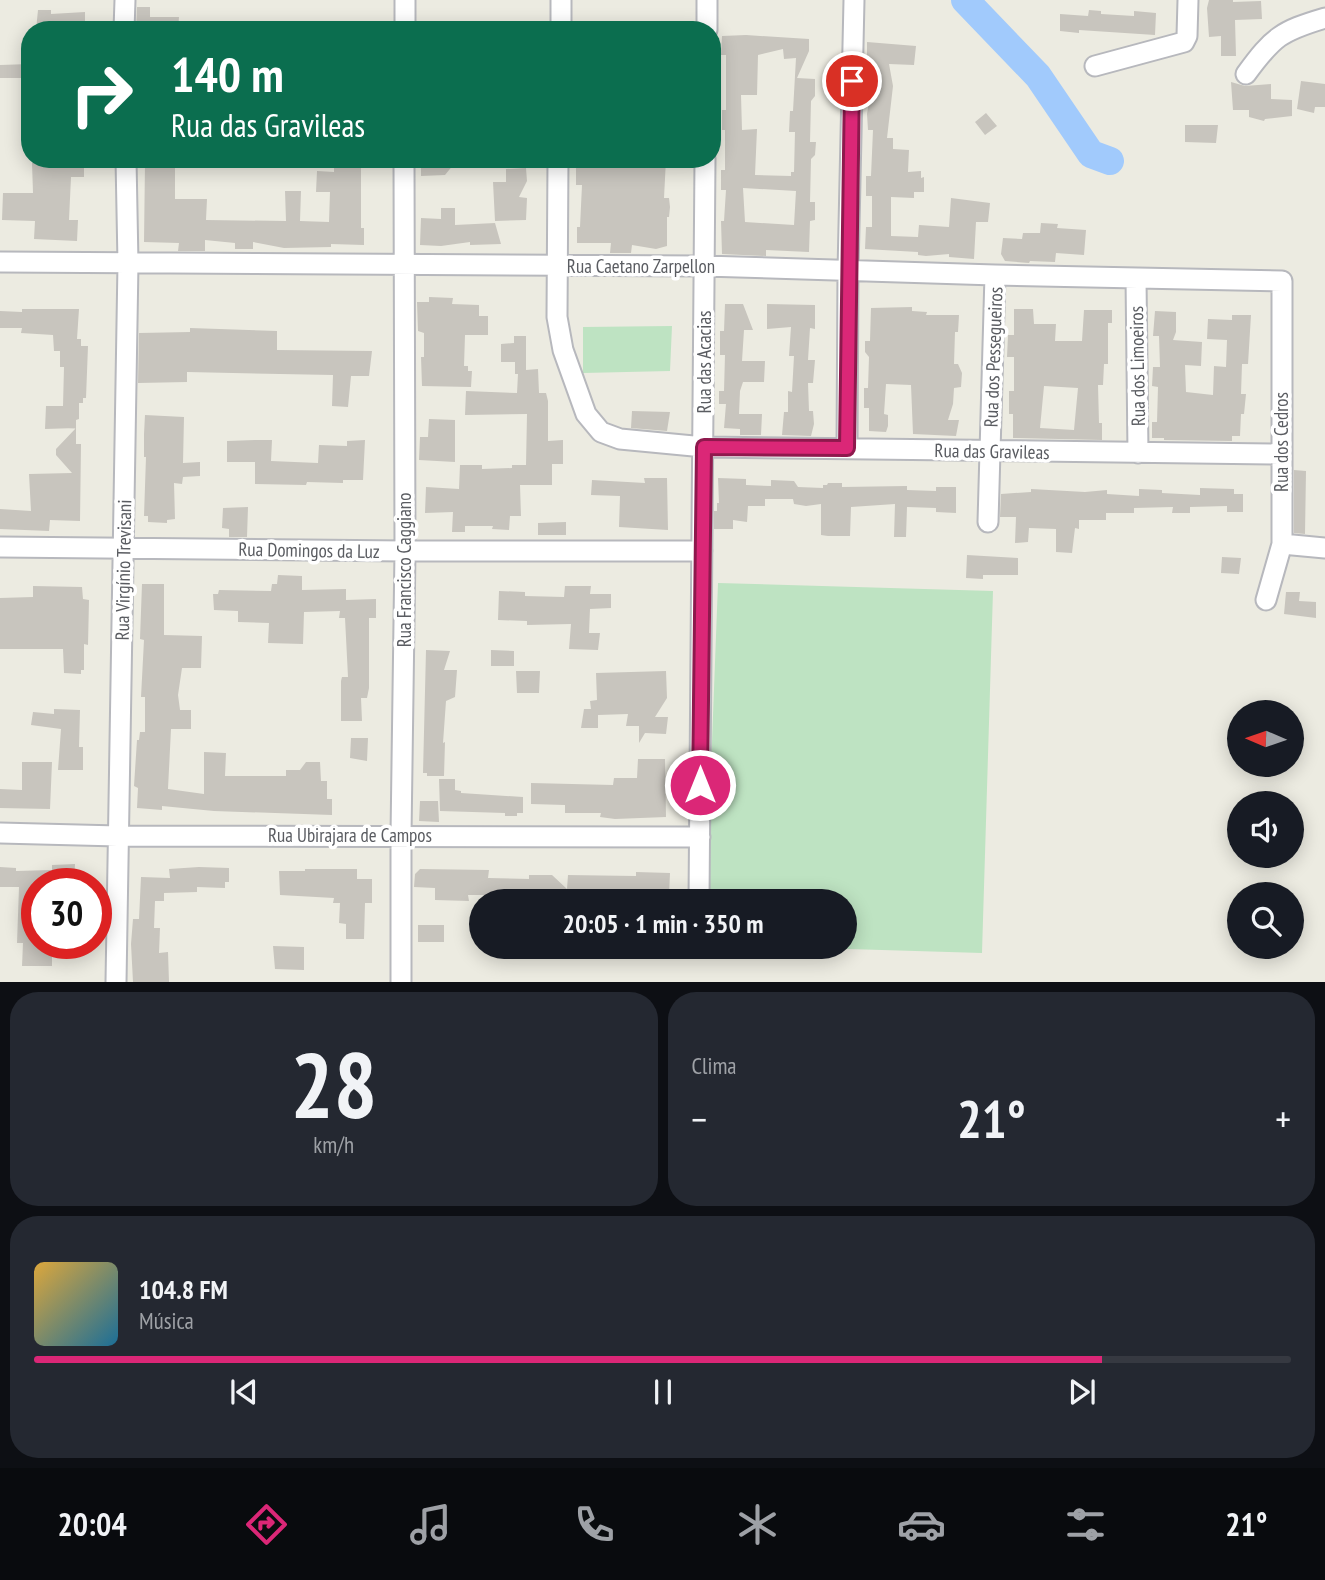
<!DOCTYPE html>
<html lang="pt">
<meta charset="utf-8">
<style>
body{margin:0;font-family:"PT Sans Narrow",sans-serif;background:#242831;color:#f1f3f6;height:100vh;display:flex;flex-direction:column;font-size:26px;white-space:nowrap}
*{box-sizing:border-box;margin:0}
p{font-size:23px;color:#9ea1a6}
.icon{flex:none;width:38px;height:38px;fill:none;stroke:currentColor;stroke-width:2;stroke-linecap:round;stroke-linejoin:round}
.map{position:relative;height:982px;overflow:hidden}
.panel{display:flex;flex-direction:column;gap:10px;padding:10px;background:#0d0f14;flex:1}
.panel>*{flex:none}
.banner{position:absolute;left:21px;top:21px;width:700px;height:147px;border-radius:28px;box-shadow:0 4px 18px #0003;background:#0b6e4f;color:#fff;overflow:hidden}
.needle{width:46px;rotate:272deg}
.buttons{position:absolute;left:1227px;top:700px;display:grid;gap:14px}
.buttons a{display:grid;place-items:center;width:77px;height:77px;border-radius:50%;background:#171b24;box-shadow:0 4px 18px #0003;font-size:35px}
.speed{position:absolute;left:21px;top:868px;display:flex;gap:14px;font-size:35px;font-weight:700;text-align:center}
.speed>*{display:grid;place-content:center;width:91px;height:91px;border-radius:50%;background:#171b24;box-shadow:0 4px 18px #0003;line-height:1}
.speed .limit{border:10px solid #d22;background:#fff;color:#111}
.pin{position:absolute;display:grid;place-items:center;width:60px;height:60px;color:#fff;margin:-30px;border:4px solid #fff;border-radius:50%;box-shadow:0 2px 7px #0007}
.me{position:absolute;width:77px;margin:-38px;rotate:0deg;stroke-linejoin:round;filter:drop-shadow(0 0 5px #0008)}
.turn{display:flex;align-items:center;gap:24px;height:147px;padding:0 35px;font-size:32px}
.turn .icon{width:91px;height:91px;stroke-width:2.5}
.turn b{display:block;font-size:49px;line-height:60px}
.big{font-size:52px;font-weight:600;line-height:1.1}
.panel .widget{flex:1;display:flex;flex-direction:column;justify-content:center;gap:10px;min-width:0;padding:0 24px;border-radius:28px;background:#242831}
.panel .dial{align-items:center;gap:0}
.dial b{font-size:91px;line-height:1}
.song{display:flex;align-items:center;gap:21px}
.cover{width:84px;height:84px;border-radius:10px;background:linear-gradient(135deg,hsl(40 70% 55%),hsl(200 70% 35%))}
.played{height:7px;border-radius:4px;background:linear-gradient(90deg,#db2777 85%,#363941 85%)}
.keys{display:flex;justify-content:space-around;direction:ltr}
.heat{display:flex;justify-content:space-between;align-items:center;font-size:38px;direction:ltr}
.panel .tiles{flex:1;display:grid;gap:10px;grid-template-columns:1fr 1fr}
.widget:last-child{grid-column:span 2}
.trip{position:absolute;left:469px;top:889px;width:388px;height:70px;border-radius:35px;background:#171b24;box-shadow:0 4px 18px #0003;font-weight:600;line-height:70px;text-align:center}
.tabs{display:flex;height:112px;justify-content:space-around;align-items:center;background:#090b0e;color:#9ea1a6}
.tabs .icon{width:49px;height:49px}
.tabs .current{color:#db2777}
.tabs b{font-size:32px;color:#f1f3f6}
.map>svg:first-child{display:block}
.green{fill:#bee3c2}
.lines{fill:none;stroke-linecap:round;stroke-linejoin:round}
.river{stroke:#a1cafc;stroke-width:28}
.building{fill:#c8c5be;fill-rule:evenodd}
.minor-casing{stroke:#b7b8bd;stroke-width:23}
.minor{stroke:#fff;stroke-width:19}
.route-casing{stroke:#8e194d;stroke-width:18}
.route{stroke:#db2777;stroke-width:12}
.labels{text-anchor:middle;dominant-baseline:central;stroke-width:7;stroke-linejoin:round;paint-order:stroke}
.street-label{font-size:19px;fill:#5a5c61;stroke:#fff}
</style>
<div class="map">
<svg width="1325" height="982" viewBox="0 0 1325 982">
<rect width="100%" height="100%" fill="#ecebe1"/>
<path class="green" d="M672,326L670,371L583,373V327Z
M718,583L993,591L982,953L782,947H845V901H706Z"/>
<g class="lines">
<path class="river" d="M965,0L1038,76L1091,154L1110,161"/>
</g>
<path class="building" d="M1209,0H1233V2L1261,1L1262,19L1235,20L1236,56H1221V36L1209,37L1207,8Z
M137,7H150V17H179L178,30H136Z
M38,10H51V14L85,12V30H36Z
M1089,10L1101,11V14L1134,16V11L1156,13L1155,35L1079,30V33L1060,31V14L1088,16Z
M746,35L809,39V51L797,78L815,79V96L811,101L810,142H816L815,155L811,159L810,202H815V220L810,221L809,252L766,250V256L722,254L721,221H724L726,190H721V170H725V130H722V110H726V55H721L722,36ZM783,49L784,59L796,58L793,111H790L789,132H795L794,172H791V176L755,175L757,129L742,130L741,95H757L758,55ZM743,188L796,191L794,225L745,222Z
M867,42L916,46L914,65L889,64L893,86L887,138H893V149L909,150L908,172L921,171V178L924,177V192H914V198L891,197V236L918,237L919,225L949,227L951,198L990,203L988,222H976L974,259L949,257V254L926,256L918,255V252L865,249L866,227H872V196H866V176H871L873,130H868L867,114L875,63H867Z
M30,64V78H0V65Z
M1301,81L1325,84V107H1315L1314,113L1297,109Z
M1231,82L1245,86L1271,84V99L1292,100V116L1265,119L1264,121L1249,117V110H1233Z
M986,113L997,126L985,135L975,122Z
M1185,125H1218L1216,143L1185,142Z
M334,159H361V228H364V245L331,244V247L284,248L253,242V249H235V243L205,240V251H178L179,243L144,242L145,163H175V199H207L206,220L286,221L285,191H301L300,221L329,222L330,192H316L317,171L334,172Z
M421,159H458L445,175L421,176Z
M611,159H666L664,198H669L670,207L669,217H667V246L656,249L632,245L631,253H610L611,243H577V227H580L582,185H576V161H611Z
M84,162V177H71L69,220H78L77,241L34,239L35,221L2,220L3,193H33L32,163Z
M526,168L527,181L519,197L527,198L526,220L495,221L493,182H506V169Z
M441,208H455V225L495,223L501,244L470,245V242L441,246L420,245L421,218L441,219Z
M1041,223L1058,224L1057,228L1086,230L1084,255L1056,253L1055,262L1030,261L1029,263L1005,261L1001,254L1003,238L1022,239L1023,233H1040Z
M429,297L453,298L452,304L479,305V316H488V335H465L464,366H468V371H472L471,387L422,386L421,357H424V333L418,331L417,302H429Z
M725,304H743L753,330H744L742,361H765L764,382H743L740,391L739,414H762L761,435H740V429L724,428L726,404H719V391H724L725,355H720V331H724Z
M767,304L815,305V329L810,328L808,360H815L813,383H808L809,411H813L814,424L811,436L782,435L784,412H788V391L792,392L794,356H789L791,327L767,329Z
M912,307V311L927,312L926,315H959L958,332H955L954,364H958L962,373L961,387L954,388L953,404L948,420H959L956,436L913,434L911,385L886,384L884,414L888,415V426L886,432L869,431V408H864V388H868L869,357L865,352V341H870L871,308Z
M22,309H79L77,339H81V346H88L86,398H83V403H79V419L76,420V444H81L80,521L50,520L49,531L0,529V509L31,511L29,474L72,473L56,455V449L76,428L45,429L46,406H63L64,367H60V351H54L53,335L21,333L22,328H0V311L22,312Z
M1014,309H1033L1034,324H1056L1055,341H1082L1084,310H1112V323H1108V364H1104L1103,385H1098L1099,423H1102V440L1013,438V414H1009V391H1014V357H1007L1008,335H1014ZM1044,386L1078,388L1074,430L1040,428Z
M1155,311L1176,312V332L1173,340L1202,342L1201,366L1185,365L1186,392L1213,395L1214,366L1226,367L1227,340L1207,339L1208,319L1232,320V315H1251L1248,364H1242L1241,394H1246L1244,414H1241L1240,436H1232V441L1164,440V438H1152V422H1157L1158,387L1152,386L1153,367H1160L1159,336H1153Z
M190,328L277,331V350L372,351L369,376H351L348,407L332,406L333,375L187,372V382L138,383L139,333L190,332Z
M514,336H526V370L538,369L539,393H546L548,401V441L563,440V464H552V485H520L521,516H510L509,530L492,529L493,526H465V532H452L453,512L425,513L426,487L459,489L460,465H482V469L512,468V465H526L527,414L465,415L466,391L517,393L518,374H515V362H501V344L514,343Z
M632,411L670,412L667,431L631,428Z
M145,415L184,417L183,463L200,462V476L183,477L182,484L174,483L175,519L167,520V523L148,522V516H144L146,457H144V434Z
M429,419L455,420V462L419,460L420,437H428Z
M255,440H272L271,461L318,463L319,445L347,446V441L365,440L363,480H343V483L307,482L306,485L255,484V462H227V441Z
M1294,470L1306,471L1305,534L1294,533Z
M644,478H667L668,530L619,527L620,496L591,495L592,480L645,483Z
M718,478L746,479V485L771,486V480L794,481L798,487L823,488V485H827L828,483H842V487L907,486V490L936,491V487H956V513L936,512V508L907,507L906,537H894L895,504L851,507L850,536H828L821,535V504L806,506L794,504L793,499H765V506H748L747,522L733,520V529H714V511H717V503H719Z
M1200,488L1234,489V494H1243V512H1227V506L1190,507V513H1172L1173,507L1134,508V513H1106V520H1079V529L1075,528L1072,553L1056,552V529L1029,528L1028,542L1015,543L1016,517H1000L1001,494L1031,492V489L1085,492L1107,490V494L1139,496V489L1162,490V493L1200,495Z
M248,507L247,537H229V529L222,528L223,508Z
M566,522V535H538V523Z
M967,555L1018,558V575H983V579L966,578Z
M1222,557L1241,558L1239,574L1221,573Z
M278,575L302,576V590L346,589V600L376,599V618H369V688L367,698H361L362,721H341V681L342,677H348L345,618H339L340,611L304,612L303,644L268,643L269,623L238,622V611L214,610L213,594H218L219,590L271,591L272,584H277Z
M142,584H164V635L202,636L201,668H182L178,695L180,710H191V729H171L168,789L204,794V752L226,753L225,776H286V770H300L306,762H320L321,781H327V799H332V815L214,811L162,806V810L137,808L138,788L134,786L137,740H139L140,732H145V697H141L144,640L140,639Z
M33,586L82,587L83,599L89,600L88,645L84,644V670H81V674L64,673L63,649H0V598L33,597Z
M565,586H591L590,594H611V608L590,609L589,633H600L598,650L569,649L571,624L527,625V621L498,620L499,591L525,592V596L564,597Z
M1286,592H1300L1299,601L1316,602V618L1284,614Z
M426,650L450,651L444,670H457L455,697L446,701L443,743L445,742L444,776H427V773H423Z
M491,650L514,651V666H491Z
M516,671H540L539,693H517Z
M666,671L667,698L655,717H668L666,734L645,733L639,743V726H626L628,714L598,715V728H581L584,709H591L590,701L597,700L596,673Z
M54,709L80,710L79,747H83V770H58L61,729L31,725L33,712L54,714Z
M351,738H368L367,761L350,758Z
M638,759H665L666,817L615,819L600,817L601,813H565V805L531,804V783L613,785L614,778H637Z
M22,762H52L50,809L0,808V789L22,790Z
M439,779H455V790L461,791V793L523,797V813H517V816H505V813L440,811Z
M420,801H438L439,822L419,821Z
M75,864L74,884H37V943H52V966H22L23,943H17L19,887H0V867L16,868V871L52,870V865Z
M199,867L229,868V882H225V888L197,887V892L164,893V901H155L154,928H160L159,953L168,952L169,982H133L131,944L133,919H139L141,877L170,878L169,869Z
M305,869H357V879H372V903H365L364,939H346V924L339,923L340,903H333L334,898L280,895L279,871H305Z
M420,869L489,870L488,878L529,879V875H552L567,889L568,875L636,876V872L670,873L669,896L631,894L630,898L524,895L523,900L502,899L501,895H468L469,901L435,900V888L414,887L415,874Z
M418,925H444V942H418Z
M273,946L304,947V970L275,969Z"/>
<g class="lines">
<g class="minor-casing">
<path id="minor" d="M124,30L125,0
M405,30V0
M561,30V0
M707,30V0
M1095,66L1184,42L1187,36L1188,0
M1246,74C1273,37 1281,31 1325,18
M558,159L557,317L563,350L586,414L601,432L620,439L704,447L1281,454
M0,262L704,266L995,275L1282,281V544L1266,600
M1136,278L1138,453
M847,448L848,271L854,0
M988,522L995,275
M1282,544L1325,548
M0,547L405,551H702
M0,833L118,836L700,837
M699,901L705,159
M116,982L128,263L126,159
M401,982V835L405,551L404,159"/>
</g>
<use href="#minor" class="minor"/>
</g>
<g class="lines">
<g class="route-casing">
<path id="route" d="M700,785L704,447L847,448L852,81"/>
</g>
<use href="#route" class="route"/>
</g>
<g class="labels">
<g class="street-label">
<text x="641" y="266">Rua Caetano Zarpellon</text>
<text transform="translate(993 357) rotate(-88)">Rua dos Pessegueiros</text>
<text transform="translate(704 362) rotate(-90)">Rua das Acacias</text>
<text transform="translate(1137 366) rotate(-91)">Rua dos Limoeiros</text>
<text transform="translate(1281 442) rotate(-90)">Rua dos Cedros</text>
<text transform="translate(992 451) rotate(1)">Rua das Gravileas</text>
<text transform="translate(309 550) rotate(1)">Rua Domingos da Luz</text>
<text transform="translate(123 570) rotate(-89)">Rua Virgínio Trevisani</text>
<text transform="translate(404 570) rotate(-90)">Rua Francisco Caggiano</text>
<text x="350" y="835">Rua Ubirajara de Campos</text>
</g>
</g>
</svg>
<div class="buttons">
<a><svg class="needle" viewBox="-14 -14 28 28"><path d="M0-13l5 13h-10z" fill="#e53935"/><path d="M0 13l5-13h-10z" fill="#9ea1a6"/></svg></a>
<a><svg class="icon" aria-label="sound" viewBox="0 0 24 24"><path d="M4 9h4l5-4v14l-5-4H4zM17 9q2 3 0 6"/></svg></a>
<a><svg class="icon" aria-label="search" viewBox="0 0 24 24"><circle cx="10" cy="10" r="6"/><path d="M15 15l6 6"/></svg></a>
</div>
<div class="speed"><div class="limit">30</div></div>
<div class="pin" style="left:852px;top:81px;background:#d93025"><svg class="icon" aria-label="arrive" viewBox="0 0 24 24"><path d="M6 21V4h12l-3 4 3 4H6"/></svg></div>
<svg class="me" style="left:700px;top:785px" viewBox="-20 -20 40 40"><circle r="17" fill="#db2777" stroke="#fff" stroke-width="3"/><path d="M0-11L8 9 0 5-8 9z" fill="#fff"/></svg>
<div class="trip">20:05 · 1 min · 350 m</div>
<div class="banner">
<div class="turn"><svg class="icon" aria-label="right" viewBox="0 0 24 24"><path d="M7 20v-9h11M14 6l5 5-5 5"/></svg><div><b>140 m</b>Rua das Gravileas</div></div>
</div>
</div>
<section class="panel">
<div class="tiles">
<div class="widget dial"><b>28</b><p>km/h</p></div>
<div class="widget"><p>Clima</p>
<div class="heat"><a>−</a><b class="big">21°</b><a>+</a></div>
</div>
<div class="widget">
<div class="song"><i class="cover"></i><div><b>104.8 FM</b><p>Música</p></div></div>
<div class="played"></div>
<div class="keys"><svg class="icon" aria-label="previous" viewBox="0 0 24 24"><path d="M18 5L8 12l10 7zM5 5v14"/></svg><svg class="icon" aria-label="pause" viewBox="0 0 24 24"><path d="M8 5v14M16 5v14"/></svg><svg class="icon" aria-label="next" viewBox="0 0 24 24"><path d="M6 5l10 7-10 7zM19 5v14"/></svg></div>
</div>
</div>
</section>
<nav class="tabs">
<b>20:04</b>
<svg class="icon current" aria-label="directions" viewBox="0 0 24 24"><path d="M12 3l9 9-9 9-9-9zM9 14v-3h6M13 9l2 2-2 2"/></svg>
<svg class="icon" aria-label="music" viewBox="0 0 24 24"><path d="M9 18V5l10-2v13"/><circle cx="6" cy="18" r="3"/><circle cx="16" cy="16" r="3"/></svg>
<svg class="icon" aria-label="phone" viewBox="0 0 24 24"><path d="M5 4h4l2 5-3 2q2 4 5 5l2-3 5 2v4C11 20 4 13 5 4z"/></svg>
<svg class="icon" aria-label="climate" viewBox="0 0 24 24"><path d="M12 3v18M4 7l16 10M4 17L20 7"/></svg>
<svg class="icon" aria-label="car" viewBox="0 0 24 24"><path d="M5 17H2v-5l4-1 3-4h7l3 4 3 1v5h-3M9 17h6M6 11h13"/><circle cx="7" cy="17" r="2"/><circle cx="17" cy="17" r="2"/></svg>
<svg class="icon" aria-label="filters" viewBox="0 0 24 24"><path d="M4 7h16M4 17h16"/><circle cx="9" cy="7" r="2"/><circle cx="15" cy="17" r="2"/></svg>
<b>21°</b>
</nav>
